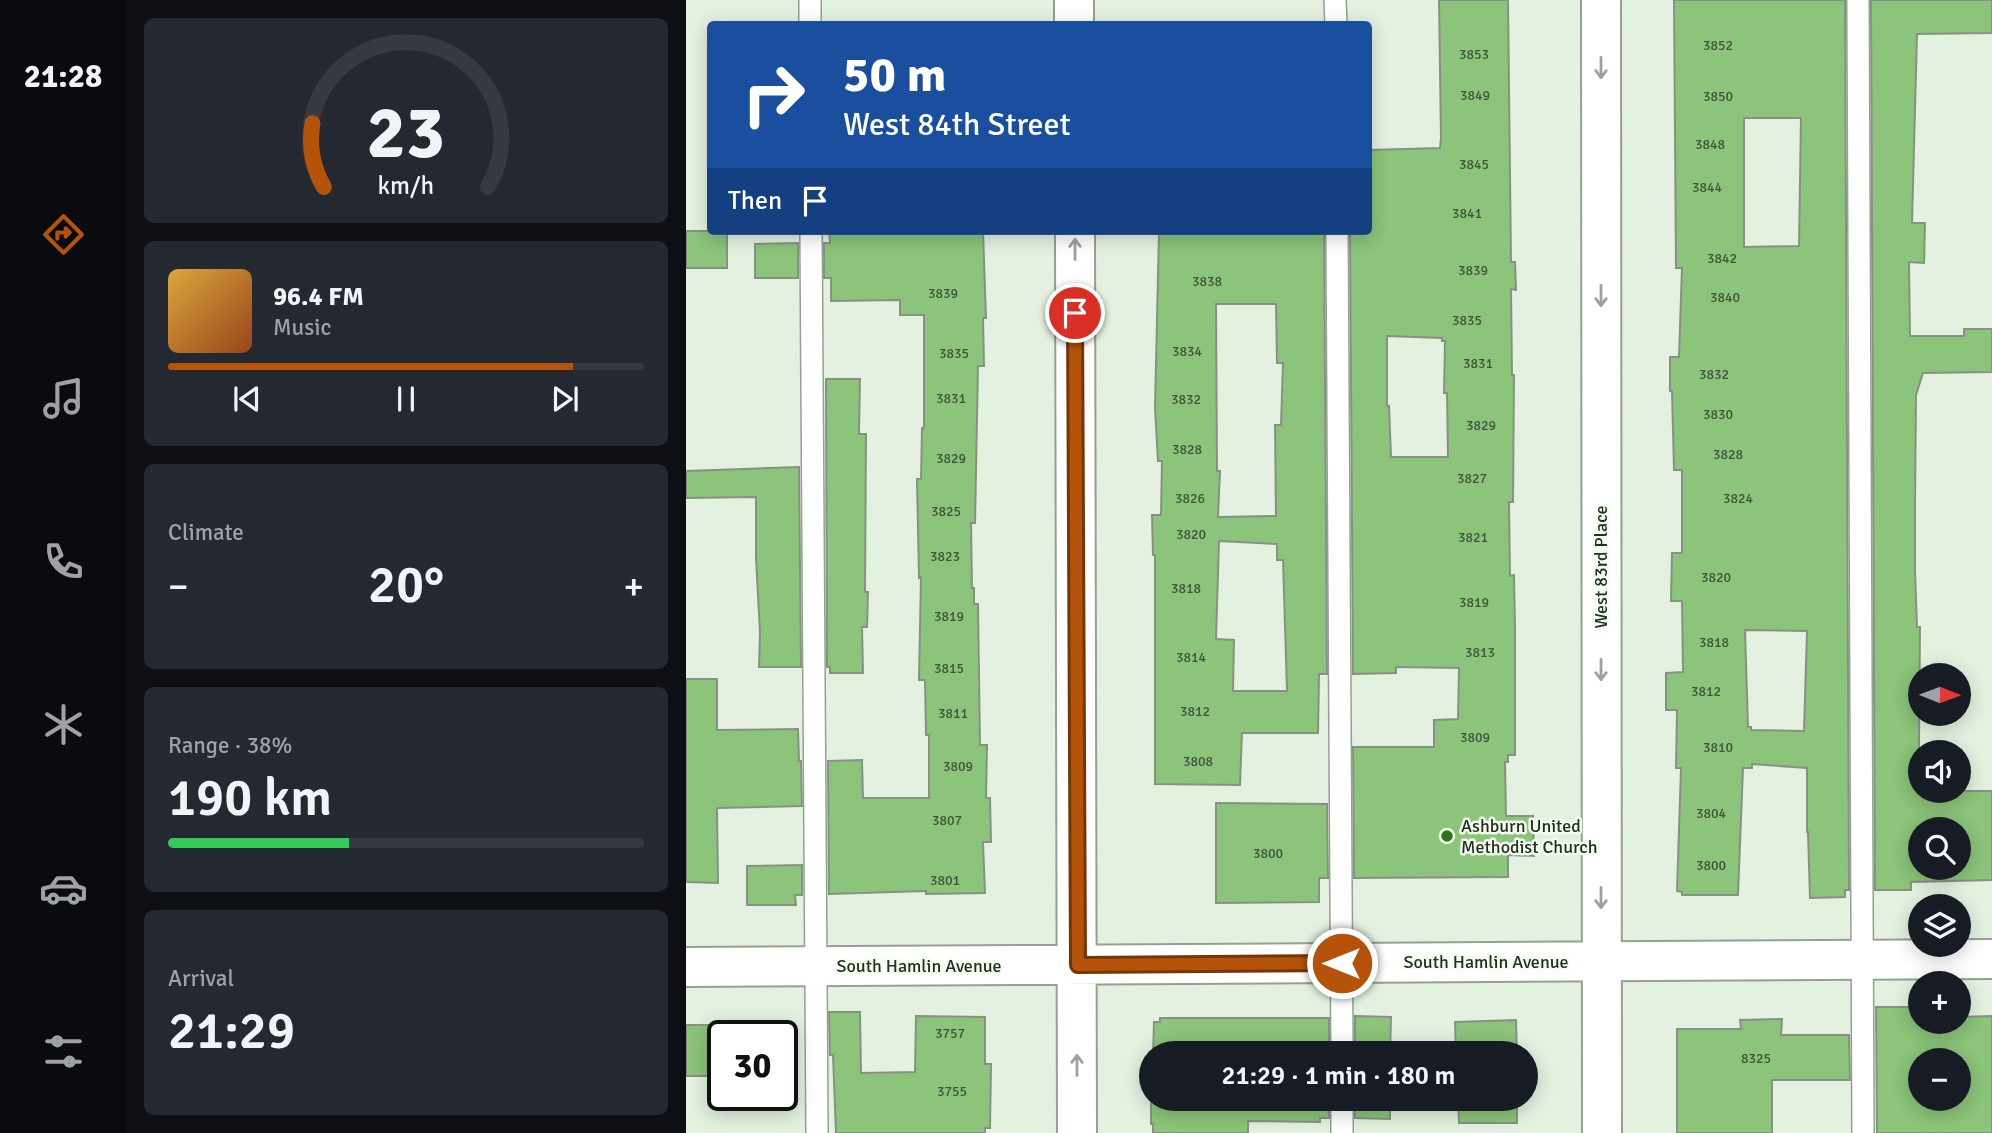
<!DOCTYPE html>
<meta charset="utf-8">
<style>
body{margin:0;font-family:Signika,sans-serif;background:#242831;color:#f1f3f6;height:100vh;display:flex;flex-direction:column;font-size:26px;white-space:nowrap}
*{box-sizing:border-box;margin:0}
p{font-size:23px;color:#9ea1a6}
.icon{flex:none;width:38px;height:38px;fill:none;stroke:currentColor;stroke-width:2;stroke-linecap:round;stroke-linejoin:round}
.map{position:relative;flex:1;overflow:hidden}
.sheet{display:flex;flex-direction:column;gap:18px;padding:18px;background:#0d0f14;width:560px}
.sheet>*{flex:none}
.top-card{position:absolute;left:21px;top:21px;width:665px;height:214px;border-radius:7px;box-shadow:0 4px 18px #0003;background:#1a4fa0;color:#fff;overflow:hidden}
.needle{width:46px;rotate:91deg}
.buttons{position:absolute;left:1222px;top:663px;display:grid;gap:14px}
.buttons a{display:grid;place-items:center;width:63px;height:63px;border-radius:50%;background:#171b24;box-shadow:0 4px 18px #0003;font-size:35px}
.speed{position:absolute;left:21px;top:1020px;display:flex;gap:14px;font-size:35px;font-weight:700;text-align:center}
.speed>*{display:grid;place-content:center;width:91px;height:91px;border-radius:50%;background:#171b24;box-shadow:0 4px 18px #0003;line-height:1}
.speed .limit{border:4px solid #111;border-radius:10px;background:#fff;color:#111}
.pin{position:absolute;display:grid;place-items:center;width:60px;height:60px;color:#fff;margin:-30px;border:4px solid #fff;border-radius:50%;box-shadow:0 2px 7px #0007}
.me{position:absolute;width:77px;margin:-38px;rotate:270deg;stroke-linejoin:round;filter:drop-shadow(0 0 5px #0008)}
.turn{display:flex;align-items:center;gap:24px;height:147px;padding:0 21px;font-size:32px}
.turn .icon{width:91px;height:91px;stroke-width:2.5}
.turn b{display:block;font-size:49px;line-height:60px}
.then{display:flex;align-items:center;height:66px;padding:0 21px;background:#0003;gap:14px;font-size:26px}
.big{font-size:52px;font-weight:600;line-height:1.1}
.sheet .tile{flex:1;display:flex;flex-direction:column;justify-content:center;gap:10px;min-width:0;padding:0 24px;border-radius:10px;background:#242831}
.sheet .dial{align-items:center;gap:0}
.dial svg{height:182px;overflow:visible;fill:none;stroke:#363941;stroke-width:7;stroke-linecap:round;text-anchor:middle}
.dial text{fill:#f1f3f6;stroke:none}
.song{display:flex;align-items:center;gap:21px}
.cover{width:84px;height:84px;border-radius:10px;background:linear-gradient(135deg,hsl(40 70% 55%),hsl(20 70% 35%))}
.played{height:7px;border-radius:4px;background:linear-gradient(90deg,#b45309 85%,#363941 85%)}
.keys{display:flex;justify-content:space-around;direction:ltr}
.heat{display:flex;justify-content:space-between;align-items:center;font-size:38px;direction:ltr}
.charge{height:10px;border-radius:5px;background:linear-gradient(90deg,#34c759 38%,#363941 0)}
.trip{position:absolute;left:453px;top:1041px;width:399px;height:70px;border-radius:35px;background:#171b24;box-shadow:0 4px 18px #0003;font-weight:600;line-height:70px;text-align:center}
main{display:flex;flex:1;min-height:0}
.tabs{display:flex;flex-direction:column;width:126px;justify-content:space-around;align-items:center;background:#090b0e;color:#9ea1a6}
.tabs .icon{width:49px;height:49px}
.tabs .current{color:#b45309}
.tabs b{font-size:32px;color:#f1f3f6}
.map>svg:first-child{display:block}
.building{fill:#8bc47a;stroke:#869383;stroke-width:2;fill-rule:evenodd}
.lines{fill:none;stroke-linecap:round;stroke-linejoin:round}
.lane-casing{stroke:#94a191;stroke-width:24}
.street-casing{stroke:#94a191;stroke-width:42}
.lane{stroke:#fff;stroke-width:21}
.street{stroke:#fff;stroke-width:38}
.oneway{stroke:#9ea09e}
.route-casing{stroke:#753606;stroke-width:18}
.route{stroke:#b45309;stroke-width:12}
.poi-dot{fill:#307515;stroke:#f1ffed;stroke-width:2.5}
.labels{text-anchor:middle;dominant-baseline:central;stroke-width:5;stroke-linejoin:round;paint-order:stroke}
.number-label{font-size:14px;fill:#41533c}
.street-label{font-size:18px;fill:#282d27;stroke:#f1ffed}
.poi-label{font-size:18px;fill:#282d27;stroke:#f1ffed;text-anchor:start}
</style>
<main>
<nav class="tabs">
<b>21:28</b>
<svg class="icon current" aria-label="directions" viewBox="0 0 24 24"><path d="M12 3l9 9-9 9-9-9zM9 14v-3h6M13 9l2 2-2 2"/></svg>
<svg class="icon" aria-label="music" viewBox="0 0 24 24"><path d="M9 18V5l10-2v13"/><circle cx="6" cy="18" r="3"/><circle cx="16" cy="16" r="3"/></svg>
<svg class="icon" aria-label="phone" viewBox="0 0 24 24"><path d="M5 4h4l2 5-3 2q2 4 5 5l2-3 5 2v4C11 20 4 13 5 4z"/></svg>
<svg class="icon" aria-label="climate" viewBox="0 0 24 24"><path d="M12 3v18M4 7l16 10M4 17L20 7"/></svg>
<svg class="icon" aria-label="car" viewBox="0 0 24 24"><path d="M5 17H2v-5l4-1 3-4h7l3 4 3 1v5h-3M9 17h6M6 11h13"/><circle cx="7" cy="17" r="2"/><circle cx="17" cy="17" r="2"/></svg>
<svg class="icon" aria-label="filters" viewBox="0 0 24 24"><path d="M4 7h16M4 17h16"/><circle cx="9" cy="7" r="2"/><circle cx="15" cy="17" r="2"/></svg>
</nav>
<section class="sheet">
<div class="tile dial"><svg viewBox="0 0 100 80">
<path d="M14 69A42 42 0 1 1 86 69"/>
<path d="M14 69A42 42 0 0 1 9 41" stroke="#b45309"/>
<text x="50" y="56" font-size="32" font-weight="700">23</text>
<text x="50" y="72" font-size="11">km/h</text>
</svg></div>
<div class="tile">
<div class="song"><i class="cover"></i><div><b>96.4 FM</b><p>Music</p></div></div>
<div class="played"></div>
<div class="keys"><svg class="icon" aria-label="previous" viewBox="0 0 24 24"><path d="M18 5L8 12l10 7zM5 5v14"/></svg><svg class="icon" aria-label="pause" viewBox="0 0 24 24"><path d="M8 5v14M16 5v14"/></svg><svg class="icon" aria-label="next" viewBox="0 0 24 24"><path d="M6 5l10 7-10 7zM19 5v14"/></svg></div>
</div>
<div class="tile"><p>Climate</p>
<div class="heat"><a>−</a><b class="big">20°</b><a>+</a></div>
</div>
<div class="tile"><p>Range · 38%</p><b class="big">190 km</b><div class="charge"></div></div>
<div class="tile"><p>Arrival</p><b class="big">21:29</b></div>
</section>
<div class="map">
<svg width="1306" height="1133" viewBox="0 0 1306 1133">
<rect width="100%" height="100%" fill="#e4f1e0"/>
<path class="building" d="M753,0H822L825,262H829L830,290L825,289L826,375H828L827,502H823L824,576L828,575L829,627V755H822V762H819L820,816H847L848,856L822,855V877L668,878L667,747H748V720L772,719L773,668L710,667V673L667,674L664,231H682V150L754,148L755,138ZM701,336L756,338V341H759L758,393H761L762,457H705L703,406H701Z
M988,0H1159L1163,890H1159V897L1124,898L1122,832H1121V768L1066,764V768H1057L1052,895H996V892L991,891L995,768H990L991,710H980V673L997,672L996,601H985L986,553H996V470H988L986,391H984V357H993L996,268H990ZM1058,118H1115L1113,246L1058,247ZM1059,630L1121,631L1118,731L1065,730V727H1062Z
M1185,0H1306V33L1231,34L1226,223H1239L1238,263L1223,262L1224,336H1278V329H1306V372L1237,373L1230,395L1229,504V570L1231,627H1234L1233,748H1238V752H1234V791H1306V880L1225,882V890H1189ZM1234,830H1272V868H1234Z
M0,231H41V268H0Z
M143,231H297L300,318H297L298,366H292L289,523H285L286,588H288V604H292L294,745H301L300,798H304L305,842H297L299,893L240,894V891L143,894L142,761L176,760L177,798H243V735H240L239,680H233L235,577L233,578L231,479H235L236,428H238V315H214V300L145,301V278H138V243H144Z
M473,231H638L641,674H633L632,733H556L554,785L469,784V555H467L466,515H475L476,461H472L469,408ZM530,304H590L591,363H597L595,425H589L590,516L532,517L534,471H531ZM533,541L591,544V560H597L601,691H547L548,640L530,639Z
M112,243V278H69V244Z
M140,379H174L173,434H180L179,592H182L181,627H176L177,673H144V667H141Z
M113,467L115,667H73L74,633L70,558V497L0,498V471Z
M0,679H31V730L112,729L113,761H115L116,806L31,808L32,883L0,882Z
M530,803L641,804L642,878H633V902L530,903Z
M116,865V895H109L110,905H61V866Z
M1190,1007H1226V1017H1234V1022H1272V1017L1306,1016V1133H1191ZM1234,1060H1272V1099H1234Z
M143,1012H174L175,1073L229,1072L230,1016L299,1017V1064H305L304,1128H299V1133H150L147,1055H144Z
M669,1016L705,1017L704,1054H669Z
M474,1018H643V1054H467L468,1022H474Z
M1096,1019L1095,1035H1163L1164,1080H1086V1133H991V1029H1055L1054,1020Z
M830,1020L831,1054H770L769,1022Z
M0,1025H37V1076H0Z
M465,1081L466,1099H643V1118H634V1122L562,1121V1133H467V1124H465Z
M669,1099H704V1119L669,1118Z
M772,1099H831V1123H773Z"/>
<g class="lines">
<g class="lane-casing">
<path id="lane" d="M124,0V24
M649,0L650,24
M1172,0L1177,1133
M125,231L131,1133
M651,231L656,1054
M656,1133V1099"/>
</g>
<g class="street-casing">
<path id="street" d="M388,0V24
M915,0L916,1133
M389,231L391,1133
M0,967L1306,959"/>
</g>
<use href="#lane" class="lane"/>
<use href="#street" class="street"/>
</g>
<defs><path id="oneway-shaft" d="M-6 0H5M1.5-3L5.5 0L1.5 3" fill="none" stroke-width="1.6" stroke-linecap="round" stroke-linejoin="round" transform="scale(1.75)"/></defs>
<g class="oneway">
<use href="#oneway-shaft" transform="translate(915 68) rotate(90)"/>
<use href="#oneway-shaft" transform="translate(389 249) rotate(-90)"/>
<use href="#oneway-shaft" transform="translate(915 296) rotate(90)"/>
<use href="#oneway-shaft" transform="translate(915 670) rotate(90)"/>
<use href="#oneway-shaft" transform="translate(915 898) rotate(90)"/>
<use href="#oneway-shaft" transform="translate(391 1065) rotate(-90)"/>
</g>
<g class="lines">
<g class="route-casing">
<path id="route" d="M389,313L392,965L656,963"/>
</g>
<use href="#route" class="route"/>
</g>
<circle class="poi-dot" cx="761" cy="836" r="7"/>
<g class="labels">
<g class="number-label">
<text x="1032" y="45">3852</text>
<text x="788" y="54">3853</text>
<text x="789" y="95">3849</text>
<text x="1032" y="96">3850</text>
<text x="1024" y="144">3848</text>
<text x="788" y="164">3845</text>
<text x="1021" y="187">3844</text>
<text x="781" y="213">3841</text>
<text x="1036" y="258">3842</text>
<text x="787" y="270">3839</text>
<text x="521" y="281">3838</text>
<text x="257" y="293">3839</text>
<text x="1039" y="297">3840</text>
<text x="781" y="320">3835</text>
<text x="501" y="351">3834</text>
<text x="268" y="353">3835</text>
<text x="792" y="363">3831</text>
<text x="1028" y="374">3832</text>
<text x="265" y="398">3831</text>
<text x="500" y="399">3832</text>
<text x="1032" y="414">3830</text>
<text x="795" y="425">3829</text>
<text x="501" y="449">3828</text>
<text x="1042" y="454">3828</text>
<text x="265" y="458">3829</text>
<text x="786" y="478">3827</text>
<text x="504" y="498">3826</text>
<text x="1052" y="498">3824</text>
<text x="260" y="511">3825</text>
<text x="505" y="534">3820</text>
<text x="787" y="537">3821</text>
<text x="259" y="556">3823</text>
<text x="1030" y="577">3820</text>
<text x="500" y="588">3818</text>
<text x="788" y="602">3819</text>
<text x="263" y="616">3819</text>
<text x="1028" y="642">3818</text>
<text x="794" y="652">3813</text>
<text x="505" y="657">3814</text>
<text x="263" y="668">3815</text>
<text x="1020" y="691">3812</text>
<text x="509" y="711">3812</text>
<text x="267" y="713">3811</text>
<text x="789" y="737">3809</text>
<text x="1032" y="747">3810</text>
<text x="512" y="761">3808</text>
<text x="272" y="766">3809</text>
<text x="1025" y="813">3804</text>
<text x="261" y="820">3807</text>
<text x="582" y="853">3800</text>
<text x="1025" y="865">3800</text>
<text x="259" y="880">3801</text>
<text x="264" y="1033">3757</text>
<text x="1070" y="1058">8325</text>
<text x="266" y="1091">3755</text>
</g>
<g class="street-label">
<text transform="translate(915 567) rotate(-90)">West 83rd Place</text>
<text x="800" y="962">South Hamlin Avenue</text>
<text x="233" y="966">South Hamlin Avenue</text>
</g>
<g class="poi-label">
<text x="775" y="826">Ashburn United<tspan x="775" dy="21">Methodist Church</tspan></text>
</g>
</g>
</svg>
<div class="buttons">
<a><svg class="needle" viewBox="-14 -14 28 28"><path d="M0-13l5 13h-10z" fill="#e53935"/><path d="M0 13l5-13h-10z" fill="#9ea1a6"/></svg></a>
<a><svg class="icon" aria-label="sound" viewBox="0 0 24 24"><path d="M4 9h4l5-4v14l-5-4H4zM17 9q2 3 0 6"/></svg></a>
<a><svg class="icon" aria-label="search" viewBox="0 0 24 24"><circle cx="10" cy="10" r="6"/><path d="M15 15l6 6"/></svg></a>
<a><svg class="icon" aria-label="layers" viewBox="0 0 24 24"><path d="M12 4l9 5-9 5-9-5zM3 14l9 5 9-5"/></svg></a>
<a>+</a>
<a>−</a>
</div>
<div class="speed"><div class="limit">30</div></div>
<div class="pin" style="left:389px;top:313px;background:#d93025"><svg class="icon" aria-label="arrive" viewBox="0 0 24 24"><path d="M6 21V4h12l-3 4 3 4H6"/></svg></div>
<svg class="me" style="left:656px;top:963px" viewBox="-20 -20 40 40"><circle r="17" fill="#b45309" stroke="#fff" stroke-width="3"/><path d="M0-11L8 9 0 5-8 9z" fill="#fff"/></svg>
<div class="trip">21:29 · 1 min · 180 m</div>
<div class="top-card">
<div class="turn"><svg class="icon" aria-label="right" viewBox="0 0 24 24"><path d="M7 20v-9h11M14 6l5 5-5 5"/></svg><div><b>50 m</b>West 84th Street</div></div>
<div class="then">Then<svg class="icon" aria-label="arrive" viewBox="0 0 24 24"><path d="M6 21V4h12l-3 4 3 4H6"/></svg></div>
</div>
</div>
</main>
